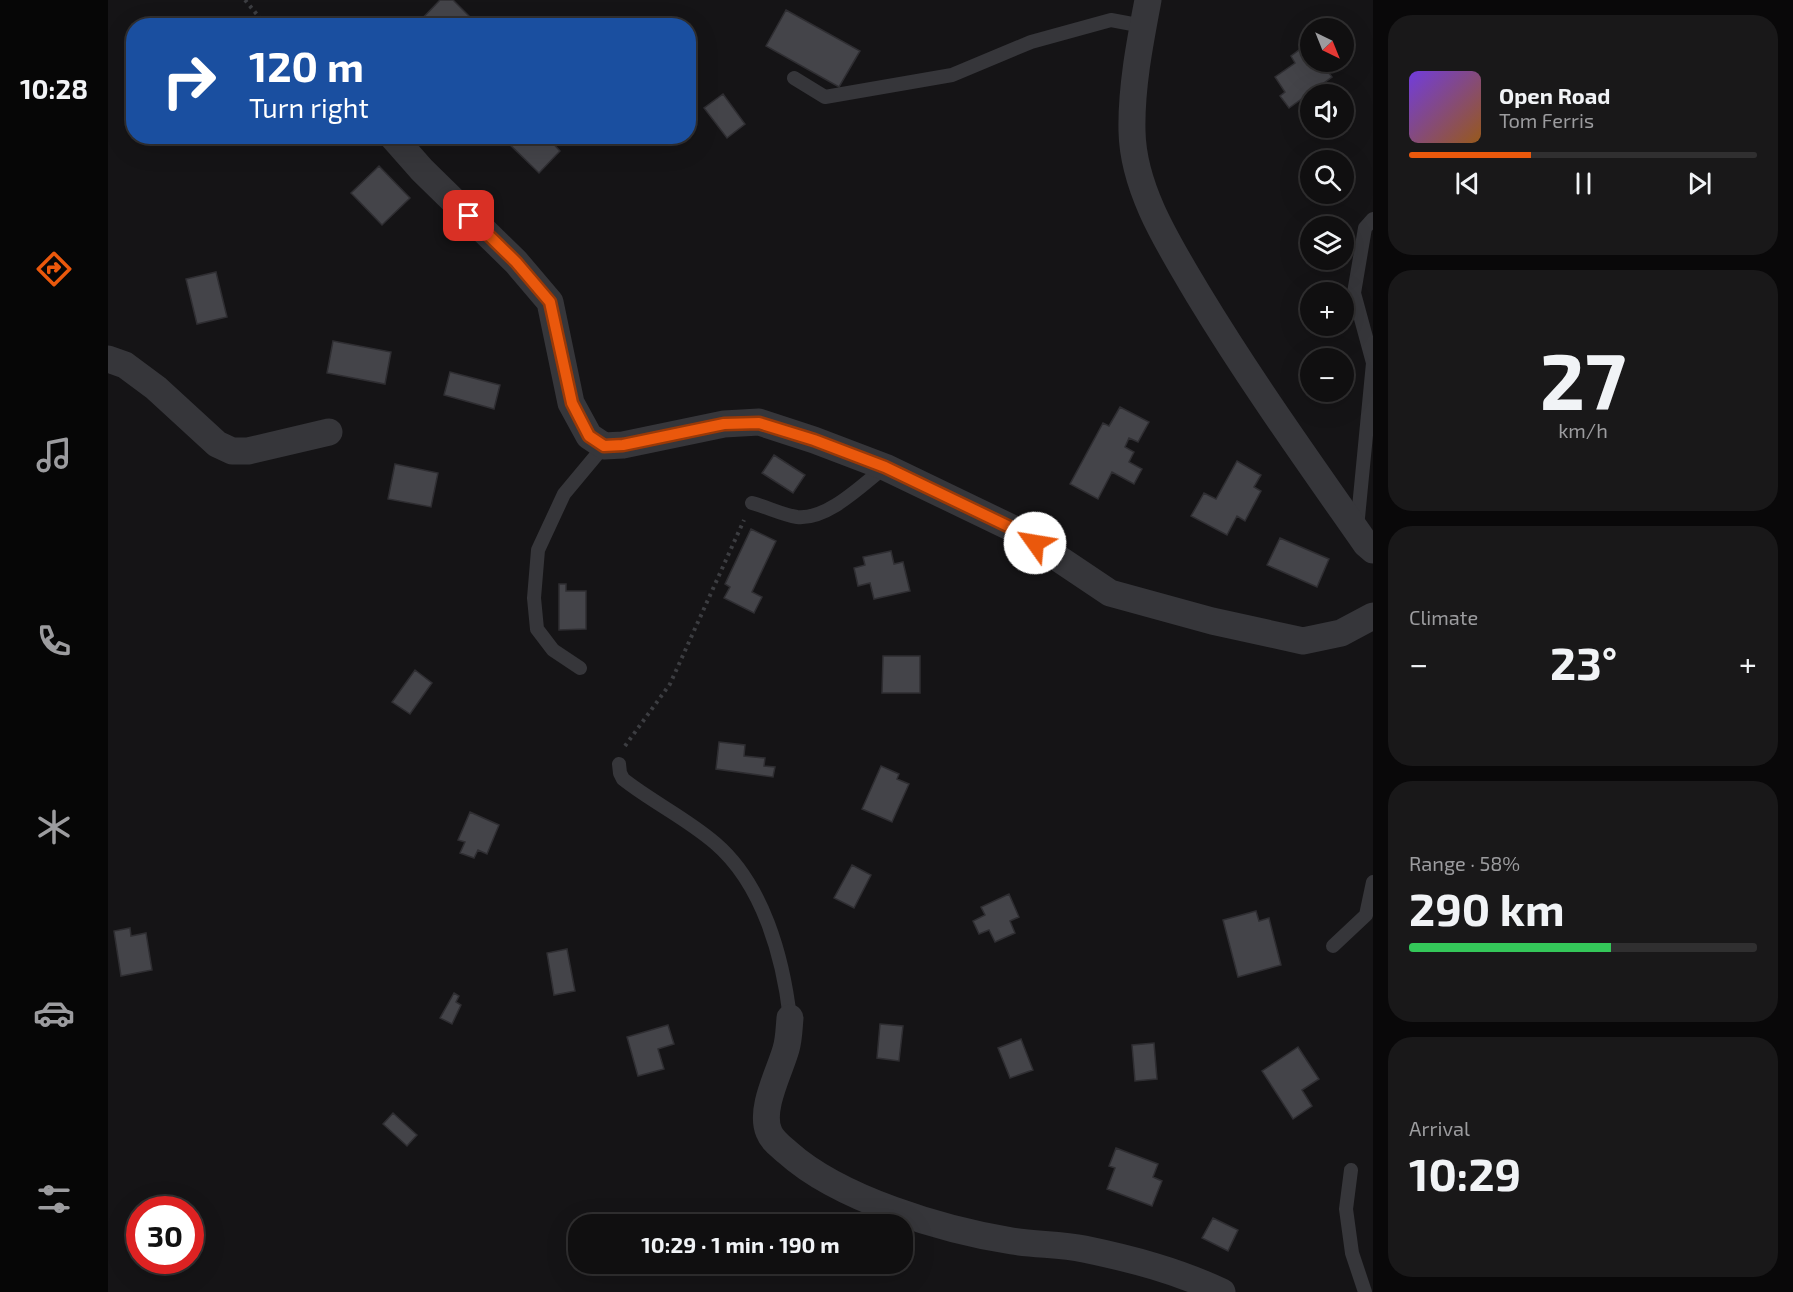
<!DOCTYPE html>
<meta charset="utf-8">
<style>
body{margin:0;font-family:"Exo 2",sans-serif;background:#191819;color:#f1f3f6;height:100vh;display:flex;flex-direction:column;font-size:22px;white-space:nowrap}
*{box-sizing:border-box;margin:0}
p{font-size:20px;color:#9c9c9f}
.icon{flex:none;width:33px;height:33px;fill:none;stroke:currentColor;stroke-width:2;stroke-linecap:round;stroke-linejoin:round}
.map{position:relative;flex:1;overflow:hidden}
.sheet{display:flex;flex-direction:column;gap:15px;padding:15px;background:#090809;width:420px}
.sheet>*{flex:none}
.top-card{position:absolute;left:18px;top:18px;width:570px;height:126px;border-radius:24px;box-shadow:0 6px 24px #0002,0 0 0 2px #302f30;background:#1a4fa0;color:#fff;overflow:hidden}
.needle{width:39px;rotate:137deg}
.controls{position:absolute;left:1192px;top:18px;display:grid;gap:12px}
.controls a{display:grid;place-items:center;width:54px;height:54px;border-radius:50%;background:#100f10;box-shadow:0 6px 24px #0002,0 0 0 2px #302f30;font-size:30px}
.speed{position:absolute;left:18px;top:1196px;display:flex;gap:12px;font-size:30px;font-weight:700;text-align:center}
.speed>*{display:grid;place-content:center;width:78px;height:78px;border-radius:50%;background:#100f10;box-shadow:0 6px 24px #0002,0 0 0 2px #302f30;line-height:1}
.speed .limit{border:9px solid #d22;background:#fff;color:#111}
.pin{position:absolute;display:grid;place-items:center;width:51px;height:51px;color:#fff;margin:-26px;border-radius:12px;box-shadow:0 3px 9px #0006}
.me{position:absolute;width:66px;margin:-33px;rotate:302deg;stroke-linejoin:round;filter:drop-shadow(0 0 4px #0008)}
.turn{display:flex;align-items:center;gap:21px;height:126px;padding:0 24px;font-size:27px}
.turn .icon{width:78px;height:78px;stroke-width:2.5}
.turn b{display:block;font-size:42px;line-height:51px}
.big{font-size:45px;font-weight:700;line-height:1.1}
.sheet .card{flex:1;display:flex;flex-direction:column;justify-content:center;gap:9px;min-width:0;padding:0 21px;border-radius:24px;background:#191819}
.sheet .dial{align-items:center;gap:0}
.dial b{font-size:78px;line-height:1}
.song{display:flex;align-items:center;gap:18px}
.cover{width:72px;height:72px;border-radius:9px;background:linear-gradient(135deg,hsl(260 70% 55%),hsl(30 70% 35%))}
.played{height:6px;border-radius:3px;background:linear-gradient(90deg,#ea580c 35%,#302f30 35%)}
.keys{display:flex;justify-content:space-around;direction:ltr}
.heat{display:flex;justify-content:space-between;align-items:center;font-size:33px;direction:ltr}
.charge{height:9px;border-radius:4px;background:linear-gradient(90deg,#34c759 58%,#302f30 0)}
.trip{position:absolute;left:460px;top:1214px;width:345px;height:60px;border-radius:24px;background:#100f10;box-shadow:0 6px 24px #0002,0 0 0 2px #302f30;font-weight:700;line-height:60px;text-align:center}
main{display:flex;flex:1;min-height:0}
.dock{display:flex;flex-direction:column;width:108px;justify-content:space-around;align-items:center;background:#060606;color:#9c9c9f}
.dock .icon{width:42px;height:42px}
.dock .on{color:#ea580c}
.dock b{font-size:27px;color:#f1f3f6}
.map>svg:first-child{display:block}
.building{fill:#444449;stroke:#2f2e32;stroke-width:1.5}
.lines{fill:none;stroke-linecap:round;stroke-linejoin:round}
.path{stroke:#3c3d41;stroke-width:4;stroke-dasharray:3 4.5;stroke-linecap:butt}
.lane{stroke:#36363a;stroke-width:14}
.street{stroke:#36363a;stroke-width:27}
.route-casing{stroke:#983908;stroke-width:15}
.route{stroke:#ea580c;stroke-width:10}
</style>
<main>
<nav class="dock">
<b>10:28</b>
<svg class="icon on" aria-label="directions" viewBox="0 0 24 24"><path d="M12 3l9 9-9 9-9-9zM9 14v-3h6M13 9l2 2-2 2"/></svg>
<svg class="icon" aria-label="music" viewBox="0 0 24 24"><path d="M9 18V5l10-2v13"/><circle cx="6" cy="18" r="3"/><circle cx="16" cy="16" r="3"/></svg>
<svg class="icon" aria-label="phone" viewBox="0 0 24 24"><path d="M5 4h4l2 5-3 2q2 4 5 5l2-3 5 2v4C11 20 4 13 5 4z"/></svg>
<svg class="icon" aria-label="climate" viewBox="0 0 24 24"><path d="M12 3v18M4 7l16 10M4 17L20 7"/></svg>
<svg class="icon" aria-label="car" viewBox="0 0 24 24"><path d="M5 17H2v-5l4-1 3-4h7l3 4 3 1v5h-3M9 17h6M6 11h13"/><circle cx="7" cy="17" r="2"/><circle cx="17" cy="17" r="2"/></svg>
<svg class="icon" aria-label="filters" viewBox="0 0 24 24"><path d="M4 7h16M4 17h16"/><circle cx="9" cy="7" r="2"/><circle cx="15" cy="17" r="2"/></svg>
</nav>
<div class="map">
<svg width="1265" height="1292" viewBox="0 0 1265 1292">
<rect width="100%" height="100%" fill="#151416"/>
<path class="building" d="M332,0H345L366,21L362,26H307Z
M678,10L752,51L731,87L658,46Z
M1203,41V62H1213L1224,77L1181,108L1172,96L1177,92L1167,77L1187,63L1183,56Z
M615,94L637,124L619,138L596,108Z
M397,136H438L452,151L431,173L395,138Z
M271,166L302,198L274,225L243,193Z
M108,272L119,317L89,324L78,279Z
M225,341L283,352L277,384L219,373Z
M342,372L392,385L386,409L336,395Z
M1012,407L1041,422L1030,442L1021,438L1017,447L1026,452L1021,462L1034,469L1026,484L1004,472L990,499L962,484L995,423L1001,426Z
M666,455L697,475L685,493L654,473Z
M1129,461L1153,475L1146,487L1153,491L1137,521L1129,516L1119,535L1083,516L1096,493L1108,499Z
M287,464L330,473L323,507L280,499Z
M643,529L668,541L644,592L654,597L646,613L616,598L622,587L617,584Z
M1172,538L1221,559L1209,587L1159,565Z
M783,551L786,564L795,562L802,591L766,599L762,583L750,586L746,568L757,565L755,557Z
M451,584H458V591H478V629L451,630Z
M775,656H812V693H774Z
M307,670L324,683L302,714L284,702Z
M611,742L637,745L636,756L657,758L656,766L667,767L665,777L608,769Z
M773,766L791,774L789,779L801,784L784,822L754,809Z
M362,812L391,825L379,854L370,850L366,858L352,853L357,842L350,840Z
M744,865L763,875L746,908L726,898Z
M901,894L911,917L902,921L907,933L887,942L881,930L871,934L865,921L877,915L873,907Z
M1148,911L1151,921L1161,918L1173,965L1130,977L1115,920Z
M22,928L23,936L38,933L44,970L13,976L6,931Z
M459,949L467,991L446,995L439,953Z
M346,993L351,996L348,1002L353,1005L344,1024L332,1018Z
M772,1024L795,1026L791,1061L769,1058Z
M560,1025L566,1044L550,1049L556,1069L530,1076L519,1037Z
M913,1039L925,1070L902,1078L890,1048Z
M1046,1043L1049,1079L1027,1081L1024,1045Z
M1190,1047L1211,1079L1194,1090L1204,1106L1185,1119L1154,1071Z
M285,1113L309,1135L299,1146L275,1124Z
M1008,1148L1050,1164L1045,1177L1054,1181L1044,1206L999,1189L1007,1168L1001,1166Z
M1105,1218L1130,1230L1120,1251L1094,1238Z"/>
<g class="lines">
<path class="path" d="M137,0L151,17L164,26
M517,746L562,684L636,520"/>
<path class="lane" d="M686,78L717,97L844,75L923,42L1003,20L1035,26
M644,503C659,507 675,515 689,517C720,520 755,484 777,467
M1249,528L1265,363L1246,293L1257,228L1265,219
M472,668L445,650L429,629L426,598L430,550L456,494L496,446
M511,764L512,773L515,779C544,802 578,818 607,843C655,884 675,957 682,1018
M1225,946L1258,915L1265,882
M1243,1170L1238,1209L1244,1253L1257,1292"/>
<path class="street" d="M1040,0C1032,42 1023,88 1024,131C1025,189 1061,245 1090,294C1142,380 1200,461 1258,544L1265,550
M284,136L314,170L408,262L442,302L463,403L481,436L496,446L515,445L616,424L651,422L706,440L777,467L908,530L1002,593L1104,621L1195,641L1233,633L1265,616
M0,359L17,365L48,388L109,444L124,451H140L221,432
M682,1018C681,1028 681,1039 678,1049C672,1071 651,1109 661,1132C664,1140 672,1146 679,1152C731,1199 835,1230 904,1241C928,1245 953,1244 976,1249C1024,1259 1070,1271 1114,1292"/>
</g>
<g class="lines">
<g class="route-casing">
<path id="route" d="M361,216L408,262L442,302L464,403L481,436L496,446L515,445L616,424L651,423L706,440L777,467L908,530L927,543"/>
</g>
<use href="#route" class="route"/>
</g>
</svg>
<div class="controls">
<a><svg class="needle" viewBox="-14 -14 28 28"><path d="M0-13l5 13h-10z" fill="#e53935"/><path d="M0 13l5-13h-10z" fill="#9c9c9f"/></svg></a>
<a><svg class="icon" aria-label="sound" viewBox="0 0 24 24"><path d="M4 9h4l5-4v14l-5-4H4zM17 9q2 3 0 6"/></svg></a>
<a><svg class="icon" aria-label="search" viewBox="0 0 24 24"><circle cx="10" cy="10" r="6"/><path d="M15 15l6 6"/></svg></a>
<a><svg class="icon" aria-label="layers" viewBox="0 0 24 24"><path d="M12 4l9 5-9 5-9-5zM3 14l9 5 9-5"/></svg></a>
<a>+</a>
<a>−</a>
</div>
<div class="speed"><div class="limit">30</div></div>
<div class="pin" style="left:361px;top:216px;background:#d93025"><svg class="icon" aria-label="arrive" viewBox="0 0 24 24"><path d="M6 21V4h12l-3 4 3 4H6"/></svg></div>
<svg class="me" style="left:927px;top:543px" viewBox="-20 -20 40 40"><circle r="19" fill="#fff"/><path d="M0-13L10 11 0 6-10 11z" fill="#ea580c"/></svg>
<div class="trip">10:29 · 1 min · 190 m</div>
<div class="top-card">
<div class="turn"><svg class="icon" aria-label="right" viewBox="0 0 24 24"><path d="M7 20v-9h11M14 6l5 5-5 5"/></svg><div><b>120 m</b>Turn right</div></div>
</div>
</div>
<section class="sheet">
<div class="card">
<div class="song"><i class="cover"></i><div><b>Open Road</b><p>Tom Ferris</p></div></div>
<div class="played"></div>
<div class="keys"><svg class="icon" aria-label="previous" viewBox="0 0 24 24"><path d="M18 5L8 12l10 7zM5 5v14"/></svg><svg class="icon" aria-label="pause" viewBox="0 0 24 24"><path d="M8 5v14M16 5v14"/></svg><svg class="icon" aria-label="next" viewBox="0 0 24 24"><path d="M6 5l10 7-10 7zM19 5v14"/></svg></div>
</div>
<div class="card dial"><b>27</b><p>km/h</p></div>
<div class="card"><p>Climate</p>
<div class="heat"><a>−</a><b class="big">23°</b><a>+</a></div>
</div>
<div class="card"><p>Range · 58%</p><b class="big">290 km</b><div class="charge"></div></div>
<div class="card"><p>Arrival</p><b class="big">10:29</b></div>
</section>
</main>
